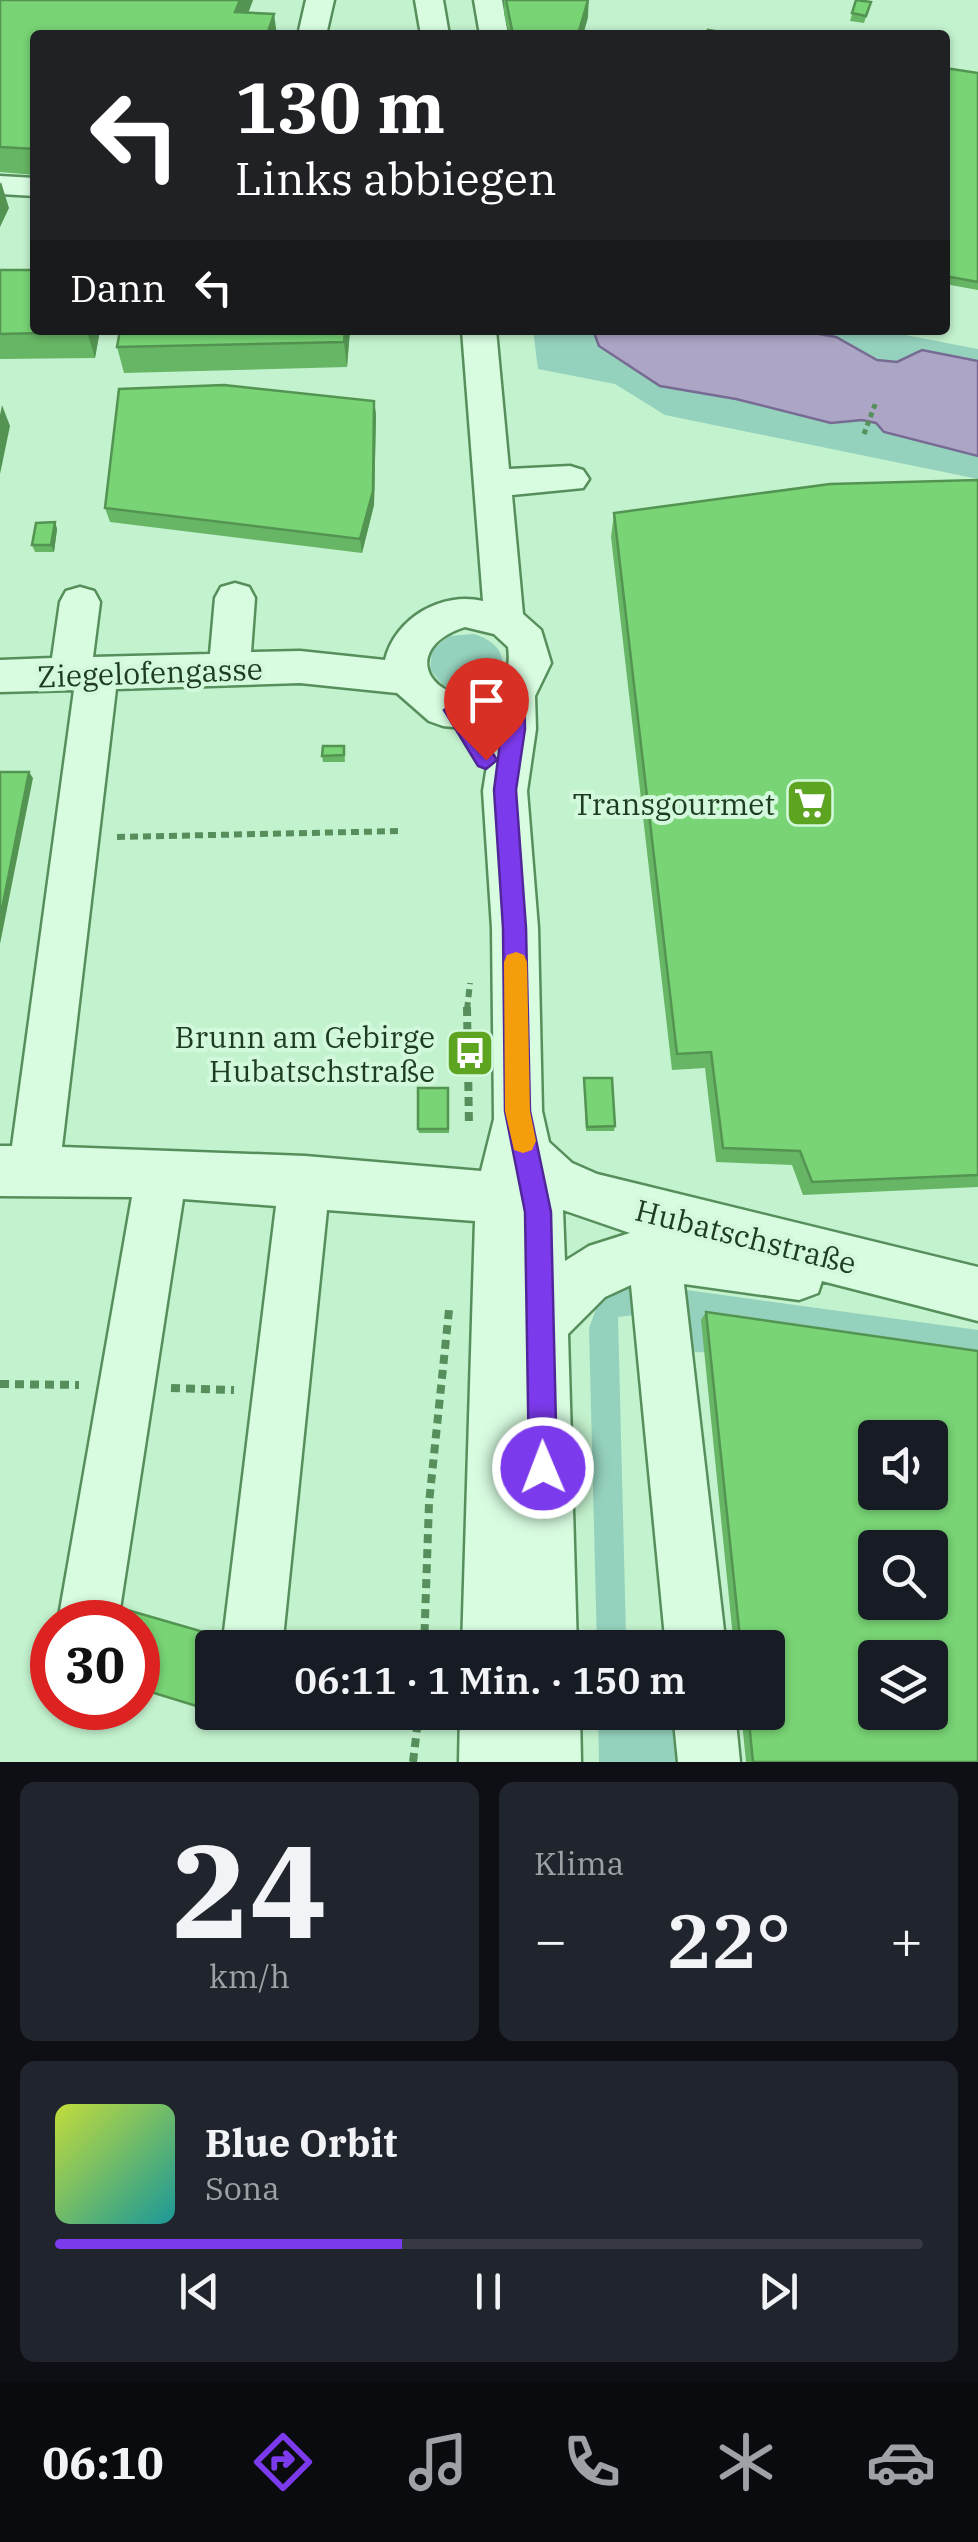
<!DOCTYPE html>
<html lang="de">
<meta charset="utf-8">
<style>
body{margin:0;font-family:"IBM Plex Serif",serif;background:#20242c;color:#f1f3f6;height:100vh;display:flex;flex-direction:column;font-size:38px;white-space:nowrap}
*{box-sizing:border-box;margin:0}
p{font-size:32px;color:#9ea1a6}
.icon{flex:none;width:55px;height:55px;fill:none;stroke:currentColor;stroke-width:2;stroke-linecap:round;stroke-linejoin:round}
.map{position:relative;height:1762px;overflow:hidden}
.drawer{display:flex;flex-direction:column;gap:20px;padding:20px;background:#0d0f14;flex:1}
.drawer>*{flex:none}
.banner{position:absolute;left:30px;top:30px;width:920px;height:305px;border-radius:10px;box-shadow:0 2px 8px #0004;background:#202124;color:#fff;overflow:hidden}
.buttons{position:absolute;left:858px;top:1420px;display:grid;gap:20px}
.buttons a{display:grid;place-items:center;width:90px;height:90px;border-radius:10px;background:#171b24;box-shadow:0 2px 8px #0004;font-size:50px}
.speed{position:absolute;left:30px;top:1600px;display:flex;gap:20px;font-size:50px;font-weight:700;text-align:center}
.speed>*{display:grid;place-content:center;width:130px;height:130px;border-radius:50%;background:#171b24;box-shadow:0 2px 8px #0004;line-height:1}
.speed .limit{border:15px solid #d22;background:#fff;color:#111}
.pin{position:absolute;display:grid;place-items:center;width:85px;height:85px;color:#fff;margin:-102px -42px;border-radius:50% 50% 50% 0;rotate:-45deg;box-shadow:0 0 10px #0007}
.pin .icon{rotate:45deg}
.me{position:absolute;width:110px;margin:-55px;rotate:359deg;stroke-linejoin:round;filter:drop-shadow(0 0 8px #0008)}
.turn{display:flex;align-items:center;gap:35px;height:210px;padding:0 40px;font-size:45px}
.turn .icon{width:130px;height:130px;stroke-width:2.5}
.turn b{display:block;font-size:70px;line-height:85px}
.then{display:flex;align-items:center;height:95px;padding:0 40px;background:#0003;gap:20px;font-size:38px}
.big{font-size:75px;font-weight:600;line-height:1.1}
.drawer .card{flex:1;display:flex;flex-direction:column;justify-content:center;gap:15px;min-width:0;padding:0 35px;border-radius:15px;background:#20242c}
.drawer .dial{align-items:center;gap:0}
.dial b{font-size:130px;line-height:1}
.song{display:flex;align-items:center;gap:30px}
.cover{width:120px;height:120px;border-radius:15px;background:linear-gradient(135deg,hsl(70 70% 55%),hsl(180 70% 35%))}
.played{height:10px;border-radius:5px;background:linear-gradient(90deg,#7c3aed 40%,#363941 40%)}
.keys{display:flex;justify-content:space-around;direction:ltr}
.heat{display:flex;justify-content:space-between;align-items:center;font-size:55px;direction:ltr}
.drawer .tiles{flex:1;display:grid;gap:20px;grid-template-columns:1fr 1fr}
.card:last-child{grid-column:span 2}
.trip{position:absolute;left:195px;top:1630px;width:590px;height:100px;border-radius:10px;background:#171b24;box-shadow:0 2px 8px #0004;font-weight:600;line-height:100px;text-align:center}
.tabs{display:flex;height:160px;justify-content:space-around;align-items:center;background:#090b0e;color:#9ea1a6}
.tabs .icon{width:70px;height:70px}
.tabs .selected{color:#7c3aed}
.tabs b{font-size:45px;color:#f1f3f6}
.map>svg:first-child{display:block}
.green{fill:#95d2bd}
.water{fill:#ada5c5;stroke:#776b94;stroke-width:2.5}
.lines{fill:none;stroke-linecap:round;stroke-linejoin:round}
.minor-casing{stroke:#578f5c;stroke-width:5}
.path-far2{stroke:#578f5c;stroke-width:5;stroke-dasharray:5 4;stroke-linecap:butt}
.path-far1{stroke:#578f5c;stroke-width:6;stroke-dasharray:8 5;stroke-linecap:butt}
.path{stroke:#578f5c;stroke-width:8;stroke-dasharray:9 6;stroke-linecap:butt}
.minor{fill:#d7fce0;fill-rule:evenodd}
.wall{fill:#67b665}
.shaded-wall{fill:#549452}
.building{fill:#78d475;stroke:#549452;stroke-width:2.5;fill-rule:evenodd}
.route{fill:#7c3aed;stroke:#51269a;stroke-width:2.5}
.slow{fill:#f59e0b}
.labels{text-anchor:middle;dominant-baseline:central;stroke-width:8;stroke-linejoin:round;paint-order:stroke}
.street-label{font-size:30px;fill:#1d3d1e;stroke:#d3f9dd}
.poi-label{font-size:30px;fill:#1d3d1e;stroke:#d3f9dd;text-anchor:end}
</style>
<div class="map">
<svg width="978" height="1762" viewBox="0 0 978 1762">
<rect width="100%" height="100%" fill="#c3f2ce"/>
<path class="green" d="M533,330H879L978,349V479L665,415L615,384L538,369Z
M474,634C530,652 493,703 443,685L430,670L432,650L449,636Z
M613,1280L648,1284L652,1313L618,1317L626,1635L668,1641V1647H597L589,1328L596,1309L613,1293Z
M679,1289L978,1330V1360L692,1352Z
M598,1713H674L678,1762H599Z"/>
<path class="water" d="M593,330H797L836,337L877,360L897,362L922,350L978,361V456L884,432L876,423L862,420L831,423L736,399L660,386L599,346Z"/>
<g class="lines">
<g class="minor-casing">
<path id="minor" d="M306,0H334L326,35H298Z
M415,0H443L449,35H421Z
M474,0H502L508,35H480Z
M0,176L35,178V196L0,194Z
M462,330H496L509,469L570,466L583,470L589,479L583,488L512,495L523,614L541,630L551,663L535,696L536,729L527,791L538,928L542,1111L549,1142L572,1163L597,1174L978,1267V1321L822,1281L818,1293L799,1300L684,1284L726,1648H666L631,1285L605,1297L568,1334L577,1648H462L475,1221L327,1210L282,1648H222L276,1206L183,1199L118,1622H58L132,1197L0,1196V1146H12L74,690L0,692V660L52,658L60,602L66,591L80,587L94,591L100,602L93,657L210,654L215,598L221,587L235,583L249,587L255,598L251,652L300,651L385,660C395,618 442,591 483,601ZM465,627L494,634L508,647C510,663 509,671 497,681C448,722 386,653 465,627ZM300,683L397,693L429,721L443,726L472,729L494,722L483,791L492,928L494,1119L481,1171L305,1156L62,1147L116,689ZM563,1210L630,1233L589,1246L565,1261Z
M460,1712H580L581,1762H459Z
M673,1712H735L740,1762H678Z"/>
</g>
<path class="path-far2" d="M613,330L623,332
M864,434L876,402"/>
<path class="path-far1" d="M117,837L402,831
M467,1010L470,983"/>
<path class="path" d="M467,1007L469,1125
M0,1384L79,1385
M171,1388L234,1390
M424,1648L429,1503L449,1310
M413,1762L419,1712"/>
<use href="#minor" class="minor"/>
</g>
<path class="wall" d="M0,0H253L248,13L35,35V175L0,172Z
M504,0H589L588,17L583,35H509L504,13Z
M856,0L871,2L864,23L850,21Z
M945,68L978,73V290L945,284Z
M0,270L35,330H100L95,358L0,359Z
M120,330H350L347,367L124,373L117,347Z
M374,401L376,415L374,505L362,553L110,522L105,508Z
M978,480V1187L803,1195L792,1165L716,1162L705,1068L672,1070L611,537L614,513Z
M55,522L57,529L54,552H35L32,545Z
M344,746L345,762H323L322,756Z
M584,1078L615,1126L614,1131H586Z
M448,1088L449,1133H419L418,1129Z
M706,1312L978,1762H746L741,1712H768V1648H734L701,1320Z"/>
<path class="shaded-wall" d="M240,0H253L240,35L235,12Z
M588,0V17L583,35H579Z
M274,14L277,35H267Z
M1,182L9,208L0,227V184Z
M88,330H100L95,358L87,332Z
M345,330H350L347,367L344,342Z
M374,401L376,415L374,505L362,553L360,539Z
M2,405L10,426L0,474V415Z
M55,522L57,529L54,552L51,545Z
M29,772L33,778L0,944V919Z"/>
<path class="building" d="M0,0H240L235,12L274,14L267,35H35V149L0,147Z
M506,0H588L579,31L580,35H513Z
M856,0L871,2L866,16L852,13Z
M708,30L741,35H707Z
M945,68L978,73V282L945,276Z
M0,270H35V330H88L87,332L0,334Z
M120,330H345L344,342L117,347Z
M224,385L374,401L373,491L360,539L105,508L119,389Z
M978,480V1175L812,1182L800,1151L723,1148L711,1052L677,1054L614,513L830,484Z
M55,522L51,545H32L36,523Z
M323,746H344V755L322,756Z
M0,772H29L0,919Z
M584,1078H612L615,1126L587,1127Z
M418,1088H448V1129H418Z
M706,1312L978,1351V1762H753L748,1712H768V1648H741ZM875,1438H930V1492H875ZM875,1548H930V1602H875ZM875,1658H930V1712H875Z
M124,1609L228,1639L225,1648H212V1689L206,1709L138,1688V1622H119Z"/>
<path class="route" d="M514,687L524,696L525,729L516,790L526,928L530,1111L551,1212L557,1468L553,1478L543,1482L533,1478L529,1468L525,1212L505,1111L503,928L494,790L504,712L470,717L497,760L486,769L478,766L444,710L455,702L493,698Z"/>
<path class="slow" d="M516,952L524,955L527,962L530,1111L536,1141L532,1150L523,1153L514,1150L505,1111L504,962L507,955Z"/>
<defs>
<g id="supermarket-square" transform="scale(2.5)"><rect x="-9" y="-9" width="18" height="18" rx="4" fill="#5da421" stroke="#d3f9dd"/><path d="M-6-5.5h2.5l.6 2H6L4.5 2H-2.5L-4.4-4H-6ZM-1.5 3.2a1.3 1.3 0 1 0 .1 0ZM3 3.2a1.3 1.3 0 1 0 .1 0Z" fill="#fff"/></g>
<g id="bus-square" transform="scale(2.5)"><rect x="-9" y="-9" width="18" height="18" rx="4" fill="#5da421" stroke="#d3f9dd"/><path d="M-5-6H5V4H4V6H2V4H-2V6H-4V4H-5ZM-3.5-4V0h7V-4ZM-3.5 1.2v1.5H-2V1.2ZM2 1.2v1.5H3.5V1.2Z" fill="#fff"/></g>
</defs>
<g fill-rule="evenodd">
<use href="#supermarket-square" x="810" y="803"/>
<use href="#bus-square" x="470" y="1053"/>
</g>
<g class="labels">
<g class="street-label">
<text transform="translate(150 672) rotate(-2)">Ziegelofengasse</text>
<text transform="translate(746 1236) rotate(14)">Hubatschstraße</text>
</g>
<g class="poi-label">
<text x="775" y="803">Transgourmet</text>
<text x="435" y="1036">Brunn am Gebirge<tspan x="435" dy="34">Hubatschstraße</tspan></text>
</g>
</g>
</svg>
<div class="buttons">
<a><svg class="icon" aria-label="sound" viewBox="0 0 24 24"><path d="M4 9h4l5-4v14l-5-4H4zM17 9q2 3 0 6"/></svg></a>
<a><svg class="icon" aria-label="search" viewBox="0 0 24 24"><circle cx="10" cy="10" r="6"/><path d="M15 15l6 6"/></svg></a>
<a><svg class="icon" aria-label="layers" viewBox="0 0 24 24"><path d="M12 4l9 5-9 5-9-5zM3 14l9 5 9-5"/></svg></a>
</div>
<div class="speed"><div class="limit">30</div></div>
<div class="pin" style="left:486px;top:760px;background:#d93025"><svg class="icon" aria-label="arrive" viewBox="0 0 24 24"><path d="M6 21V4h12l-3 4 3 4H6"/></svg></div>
<svg class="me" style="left:543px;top:1468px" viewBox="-20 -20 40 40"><circle r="17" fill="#7c3aed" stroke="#fff" stroke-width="3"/><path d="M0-11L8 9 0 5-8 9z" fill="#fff"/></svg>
<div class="trip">06:11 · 1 Min. · 150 m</div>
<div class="banner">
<div class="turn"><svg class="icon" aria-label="left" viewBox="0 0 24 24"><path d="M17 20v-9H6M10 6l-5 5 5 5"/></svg><div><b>130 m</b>Links abbiegen</div></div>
<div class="then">Dann<svg class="icon" aria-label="left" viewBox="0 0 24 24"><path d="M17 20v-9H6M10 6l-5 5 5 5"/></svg></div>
</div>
</div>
<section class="drawer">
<div class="tiles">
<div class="card dial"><b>24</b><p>km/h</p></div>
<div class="card"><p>Klima</p>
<div class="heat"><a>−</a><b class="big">22°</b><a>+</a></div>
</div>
<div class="card">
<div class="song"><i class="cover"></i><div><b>Blue Orbit</b><p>Sona</p></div></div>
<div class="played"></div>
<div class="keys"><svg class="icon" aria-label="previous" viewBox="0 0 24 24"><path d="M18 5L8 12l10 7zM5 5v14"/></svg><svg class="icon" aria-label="pause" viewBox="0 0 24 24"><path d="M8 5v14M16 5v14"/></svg><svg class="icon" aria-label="next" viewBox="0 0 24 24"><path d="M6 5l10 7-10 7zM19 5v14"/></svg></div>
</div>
</div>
</section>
<nav class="tabs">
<b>06:10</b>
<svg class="icon selected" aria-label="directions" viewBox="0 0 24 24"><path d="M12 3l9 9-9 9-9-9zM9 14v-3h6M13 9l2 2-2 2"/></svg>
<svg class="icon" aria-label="music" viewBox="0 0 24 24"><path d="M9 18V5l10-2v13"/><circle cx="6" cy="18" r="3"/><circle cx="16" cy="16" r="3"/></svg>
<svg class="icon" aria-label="phone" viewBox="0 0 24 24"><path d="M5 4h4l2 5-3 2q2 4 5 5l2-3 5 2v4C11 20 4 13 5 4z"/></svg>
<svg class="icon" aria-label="climate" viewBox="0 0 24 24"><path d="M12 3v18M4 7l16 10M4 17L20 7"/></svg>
<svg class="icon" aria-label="car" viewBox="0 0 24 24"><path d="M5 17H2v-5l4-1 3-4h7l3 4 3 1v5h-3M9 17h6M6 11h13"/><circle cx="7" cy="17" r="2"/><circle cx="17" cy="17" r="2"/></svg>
</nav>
